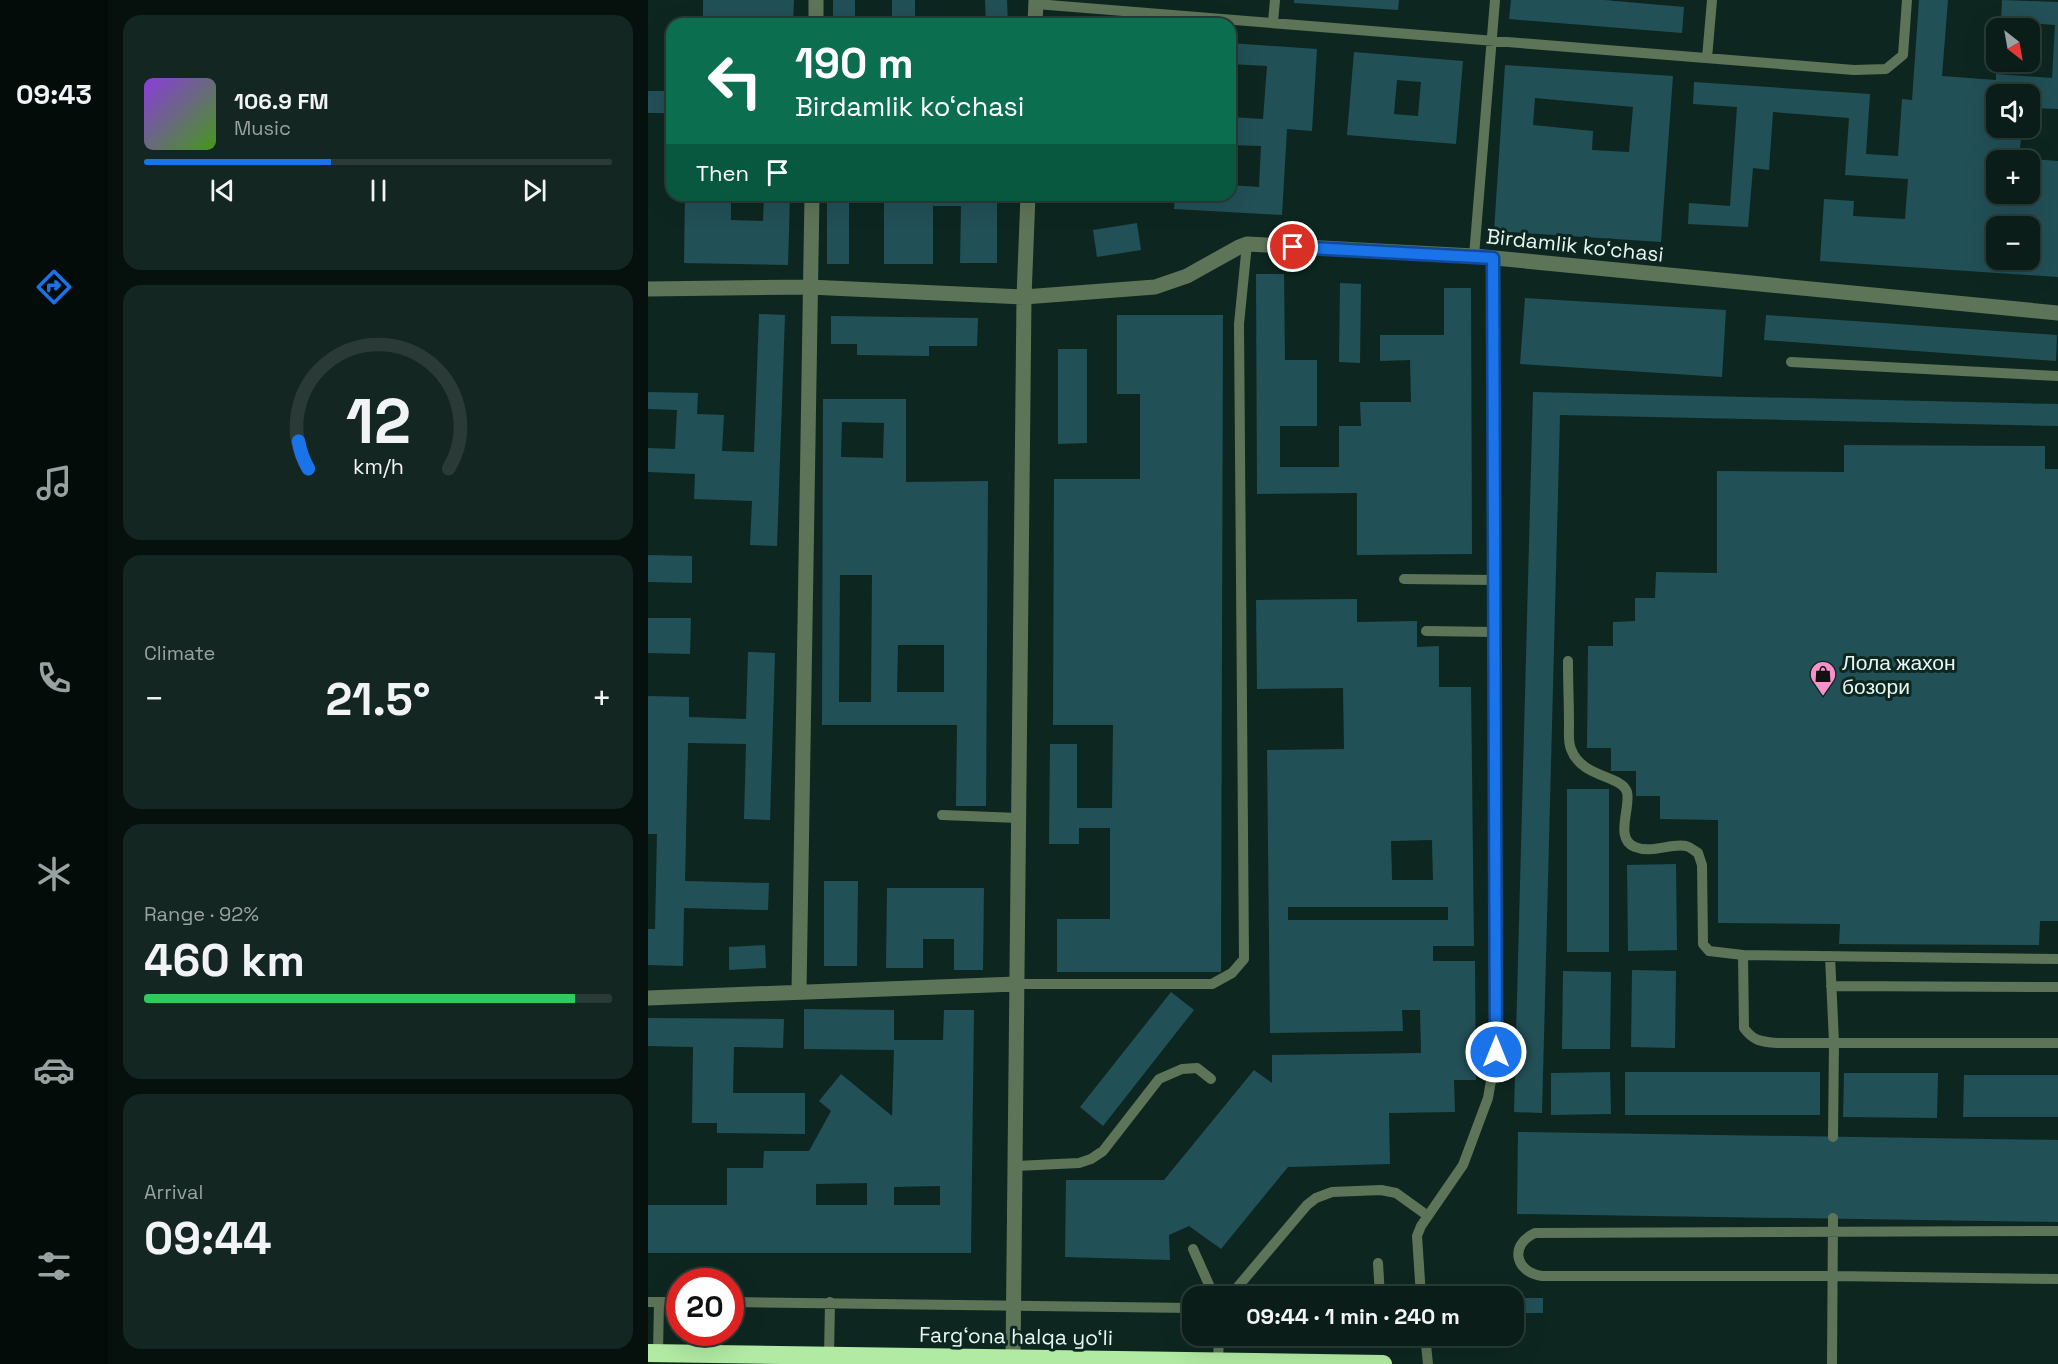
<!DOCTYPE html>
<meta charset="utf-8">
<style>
body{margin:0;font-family:"Space Grotesk",sans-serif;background:#132621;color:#f1f3f6;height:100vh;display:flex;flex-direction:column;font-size:22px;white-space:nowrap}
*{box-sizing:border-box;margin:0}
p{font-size:20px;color:#99a2a2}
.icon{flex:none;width:33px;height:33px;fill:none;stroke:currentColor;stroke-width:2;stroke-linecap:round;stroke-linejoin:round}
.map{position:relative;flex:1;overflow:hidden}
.details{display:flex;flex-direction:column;gap:15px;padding:15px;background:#06100d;width:540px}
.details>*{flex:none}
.banner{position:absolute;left:18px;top:18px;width:570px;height:183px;border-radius:18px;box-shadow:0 6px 24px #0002,0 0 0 2px #2a3b37;background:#0b6e4f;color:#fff;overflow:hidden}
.needle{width:39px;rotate:149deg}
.fabs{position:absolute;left:1338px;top:18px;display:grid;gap:12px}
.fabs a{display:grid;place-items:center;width:54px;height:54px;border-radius:12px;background:#0a1d18;box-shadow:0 6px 24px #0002,0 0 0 2px #2a3b37;font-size:30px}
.speed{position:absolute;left:18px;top:1268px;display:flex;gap:12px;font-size:30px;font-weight:700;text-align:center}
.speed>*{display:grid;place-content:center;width:78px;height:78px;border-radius:50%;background:#0a1d18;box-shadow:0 6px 24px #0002,0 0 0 2px #2a3b37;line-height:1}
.speed .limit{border:9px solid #d22;background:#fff;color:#111}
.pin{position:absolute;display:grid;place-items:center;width:51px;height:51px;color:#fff;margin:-26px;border:3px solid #fff;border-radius:50%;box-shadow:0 2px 6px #0007}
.me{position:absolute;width:66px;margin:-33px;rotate:0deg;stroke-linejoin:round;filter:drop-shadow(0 0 4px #0008)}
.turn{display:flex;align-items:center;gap:21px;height:126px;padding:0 30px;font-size:27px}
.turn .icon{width:78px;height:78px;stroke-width:2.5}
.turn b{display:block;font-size:42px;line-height:51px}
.then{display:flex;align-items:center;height:57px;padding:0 30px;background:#0003;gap:12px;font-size:22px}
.big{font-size:45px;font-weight:700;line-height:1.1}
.details .tile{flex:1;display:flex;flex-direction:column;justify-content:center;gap:9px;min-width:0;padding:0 21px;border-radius:18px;background:#132621}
.details .dial{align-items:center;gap:0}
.dial svg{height:156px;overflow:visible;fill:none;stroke:#2a3b37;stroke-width:7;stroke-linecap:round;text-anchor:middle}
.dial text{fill:#f1f3f6;stroke:none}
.song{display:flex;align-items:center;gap:18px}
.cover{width:72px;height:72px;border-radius:9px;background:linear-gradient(135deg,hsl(270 70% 55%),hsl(100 70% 35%))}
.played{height:6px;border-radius:3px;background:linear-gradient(90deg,#1a73e8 40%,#2a3b37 40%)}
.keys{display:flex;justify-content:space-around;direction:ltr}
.heat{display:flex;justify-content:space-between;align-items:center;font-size:33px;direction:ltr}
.charge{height:9px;border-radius:4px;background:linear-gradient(90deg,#34c759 92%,#2a3b37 0)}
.trip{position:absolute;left:534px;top:1286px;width:342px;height:60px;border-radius:18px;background:#0a1d18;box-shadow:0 6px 24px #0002,0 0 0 2px #2a3b37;font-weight:700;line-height:60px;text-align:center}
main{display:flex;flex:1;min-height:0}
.tabs{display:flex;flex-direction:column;width:108px;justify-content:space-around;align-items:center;background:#040c0a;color:#99a2a2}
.tabs .icon{width:42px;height:42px}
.tabs .current{color:#1a73e8}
.tabs b{font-size:27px;color:#f1f3f6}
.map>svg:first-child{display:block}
.building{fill:#225057;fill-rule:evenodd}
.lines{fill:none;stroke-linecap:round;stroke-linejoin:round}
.lane{stroke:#5e7458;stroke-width:10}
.street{stroke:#5e7458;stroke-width:15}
.highway{stroke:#b1eaa3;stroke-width:18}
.route-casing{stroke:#114b97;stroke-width:15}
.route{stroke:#1a73e8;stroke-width:10}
.labels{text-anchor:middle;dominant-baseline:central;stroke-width:6;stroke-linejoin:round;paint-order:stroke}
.street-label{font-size:21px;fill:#e7f6f1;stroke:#0d2720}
.poi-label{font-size:21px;fill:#e7f6f1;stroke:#0d2720;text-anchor:start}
</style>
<main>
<nav class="tabs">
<b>09:43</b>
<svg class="icon current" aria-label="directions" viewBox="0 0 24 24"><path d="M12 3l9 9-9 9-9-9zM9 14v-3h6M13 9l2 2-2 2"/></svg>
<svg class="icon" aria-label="music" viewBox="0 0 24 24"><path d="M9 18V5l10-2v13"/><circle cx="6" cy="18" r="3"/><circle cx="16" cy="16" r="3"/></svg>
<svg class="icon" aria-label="phone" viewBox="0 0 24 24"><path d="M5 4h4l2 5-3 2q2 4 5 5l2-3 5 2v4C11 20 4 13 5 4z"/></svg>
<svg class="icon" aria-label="climate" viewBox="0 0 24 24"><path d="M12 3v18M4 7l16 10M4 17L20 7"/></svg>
<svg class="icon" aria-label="car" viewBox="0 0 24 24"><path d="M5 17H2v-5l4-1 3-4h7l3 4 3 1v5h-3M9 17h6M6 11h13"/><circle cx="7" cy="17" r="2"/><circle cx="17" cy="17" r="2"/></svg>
<svg class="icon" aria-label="filters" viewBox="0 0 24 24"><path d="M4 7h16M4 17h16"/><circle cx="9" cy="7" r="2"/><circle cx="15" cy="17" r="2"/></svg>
</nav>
<section class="details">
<div class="tile">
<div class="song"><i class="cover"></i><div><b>106.9 FM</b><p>Music</p></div></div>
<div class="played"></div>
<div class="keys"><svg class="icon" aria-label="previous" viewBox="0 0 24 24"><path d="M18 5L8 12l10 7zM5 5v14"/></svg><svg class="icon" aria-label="pause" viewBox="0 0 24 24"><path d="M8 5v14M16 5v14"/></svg><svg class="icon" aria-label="next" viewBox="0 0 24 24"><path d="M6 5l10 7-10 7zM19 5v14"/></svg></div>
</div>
<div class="tile dial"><svg viewBox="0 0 100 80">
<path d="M14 69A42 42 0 1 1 86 69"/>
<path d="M14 69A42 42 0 0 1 9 55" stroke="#1a73e8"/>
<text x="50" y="56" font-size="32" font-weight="700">12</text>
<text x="50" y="72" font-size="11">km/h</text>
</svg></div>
<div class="tile"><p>Climate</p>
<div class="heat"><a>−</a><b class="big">21.5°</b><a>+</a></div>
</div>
<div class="tile"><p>Range · 92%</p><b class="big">460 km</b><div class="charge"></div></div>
<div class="tile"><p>Arrival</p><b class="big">09:44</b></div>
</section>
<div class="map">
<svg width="1410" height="1364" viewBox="0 0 1410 1364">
<rect width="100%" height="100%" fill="#0d2720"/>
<path class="building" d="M55,0H146L145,24H119V20L55,19Z
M185,0H207V18H185Z
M244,0H267V21H262V24H244Z
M337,0H359L360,24H338Z
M646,0H751L750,10L646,3Z
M863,0H956L1036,7L1034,33L861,19Z
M1271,0H1300L1294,76L1348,80V74L1404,78L1407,25L1353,21L1354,0L1410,2V109L1382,108V94H1348V128H1374L1371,158L1410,161V277L1172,261L1176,199L1206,201L1205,216L1257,219L1260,179L1197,175L1201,118L1125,112L1121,170L1105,168L1100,227L1040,224L1041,203L1082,206L1089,107L1045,104L1046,82L1222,94L1218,154L1250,156L1254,99L1264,100ZM1348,160H1382V194H1348ZM1348,226H1382V260H1348Z
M582,43L669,49L664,131L639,129L634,215L526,209L527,195H582V185L611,187L613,146L582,145V117L615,119L619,66L582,64Z
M706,52L815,61L808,144L699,135ZM749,80L773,82L770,116L746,114Z
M857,65L1025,76L1013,242L846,231ZM887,98L985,107L981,152L944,150L945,131L885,125Z
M0,91H24V113H0Z
M37,195H83V220L115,221L116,195H142L140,265L36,263Z
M179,195H201V264H179Z
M236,195H349V263H312L313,206H285V264H236Z
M446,195H495V200L446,197Z
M489,223L493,250L449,257L445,230Z
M608,274H636L637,360H669V426H632V467H691V426H713L712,402H763L762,360L732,361V335H796V288H823L824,554L709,555V493L609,494Z
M692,283L713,284L712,363L691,362Z
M877,298L1078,310L1074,377L872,364Z
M111,314L137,315L129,546L102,545L104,501L46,499L47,474L0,472V448L27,449L29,410L0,409V392L50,393L49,414L76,415L74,451L106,452Z
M469,315H575L573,972H409V919H462V828H431V844H401L402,744H429V808H464L465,725H405L406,479H492V394H469Z
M1118,315L1409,335L1408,361L1116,340Z
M183,316L330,318L329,346H281V356L209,355V344H183Z
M410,349H439V443L410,444Z
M885,392L1410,404V426L912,415L894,1113L866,1112Z
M175,399H258V482L340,481L338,806H308L309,725H174ZM194,422L236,423L235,458L193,457ZM192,575H224L223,702H191ZM250,645H296V692H249Z
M1196,445L1397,446V469H1410V921H1392L1391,945L1191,944L1192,924L1070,923V820L1012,819V796H988V771H963V748H939L940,646H965V622L987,621V598H1007L1008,572L1069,573V471L1196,472Z
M0,555L44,556V583L0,582Z
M709,599V622L769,621V647L791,646V687H823L826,946H785V961H827L828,1080H806L807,1112L741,1113L742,1164L640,1167L573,1249L541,1226L521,1235L522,1260L417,1257L418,1180H516L606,1070L624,1083V1055L773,1053L772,1010H754L755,1031L622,1033L619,750L696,749L695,688L609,689L608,600ZM784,840L785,880H744L743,841ZM640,907H800V920H640Z
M0,618H43L42,654L0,653Z
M100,652L127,653L122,820L96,819L98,744L40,743L37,881L121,883L120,910L36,908L35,966L0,965V929H7L9,834H0V696L41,697V717L98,719Z
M919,789H961V952H919Z
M1028,864L1029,950L980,951L979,865Z
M176,881H210L209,966H176Z
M239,888H336L335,970H306V939H275V968H238Z
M117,945L118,968L81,970V947Z
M984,970L1028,971L1027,1048L983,1047Z
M915,971L963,972L962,1049H914Z
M523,992L546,1010L455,1126L432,1107Z
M156,1009L246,1010V1040H295L296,1010H326L323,1253H0V1205H79V1168H115L116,1151H161L183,1111L171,1101L193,1074L244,1116L246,1050L156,1049ZM219,1183V1205H168V1184ZM292,1186V1205H246V1187Z
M0,1018L136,1019L135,1048L86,1047L85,1093H157V1134L69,1133V1123H44L45,1047L0,1046Z
M962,1072L963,1114L903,1115V1073Z
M977,1072H1172V1115H977Z
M1196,1073H1290L1289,1118L1195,1117Z
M1316,1075H1410V1117H1315Z
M870,1132L1410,1140V1222L869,1214Z
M866,1298H895V1313H866Z"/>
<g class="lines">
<path class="lane" d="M388,4L1206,70L1238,69L1255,55L1259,0
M625,22L627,0
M1059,58L1064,0
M826,256L847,0
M1143,362L1410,376
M756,579L846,580
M778,631L846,632
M920,661C920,683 921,704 921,726C921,733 920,742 923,749C933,778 974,775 979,792C983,808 966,839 987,847C1004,854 1022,843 1038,846C1042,847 1047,851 1050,853L1054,865L1055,944L1061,951L1095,955L1096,1028C1105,1041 1114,1042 1129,1043H1410
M294,815L370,818
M1095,955L1410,959
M1182,956L1186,1042L1185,1137
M368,984H564L584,973L596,959L591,324L599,244
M1183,986L1410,987
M367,1166L431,1163L443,1159L455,1151L511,1079L534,1069L549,1068L563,1079
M1410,1231L887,1233C861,1245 867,1272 894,1276H1185L1410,1279
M545,1249L566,1296
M730,1263L732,1296
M582,1296L659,1205L668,1198L684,1192L733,1190L748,1193L780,1216
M773,1296L769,1236L773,1226L815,1165L840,1098L848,1052L845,258
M0,1302H32
M82,1302L544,1308
M777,1335L780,1364
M10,1353L11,1302
M181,1356L182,1302
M570,1362L571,1335
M1184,1364L1185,1218"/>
<path class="street" d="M168,0V24
M387,24L388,0
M0,289L161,287L376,297L507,287L539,276L591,247L599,244L826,256L1410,313
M151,992L164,195
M0,998L368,984
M365,1359L376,297L380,195"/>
<path class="highway" d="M0,1353L735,1364"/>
</g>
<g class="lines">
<g class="route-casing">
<path id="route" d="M645,247L845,258L848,1052"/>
</g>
<use href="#route" class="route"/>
</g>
<defs>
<g id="shop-pin" transform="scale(1.35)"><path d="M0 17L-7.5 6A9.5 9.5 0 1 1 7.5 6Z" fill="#f890ca" stroke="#0d2720"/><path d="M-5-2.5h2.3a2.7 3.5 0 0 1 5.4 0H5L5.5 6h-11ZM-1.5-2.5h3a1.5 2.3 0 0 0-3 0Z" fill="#111"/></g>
</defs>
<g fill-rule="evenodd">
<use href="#shop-pin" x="1175" y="674"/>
</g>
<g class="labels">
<g class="street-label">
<text transform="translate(927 245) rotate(6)">Birdamlik koʻchasi</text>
<text transform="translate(368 1336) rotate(1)">Farg‘ona halqa yo‘li</text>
</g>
<g class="poi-label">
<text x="1194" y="662">Лола жахон<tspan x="1194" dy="24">бозори</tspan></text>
</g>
</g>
</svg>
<div class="fabs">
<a><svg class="needle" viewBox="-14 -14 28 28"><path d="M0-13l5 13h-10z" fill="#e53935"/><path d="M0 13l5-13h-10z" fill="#99a2a2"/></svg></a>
<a><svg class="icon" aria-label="sound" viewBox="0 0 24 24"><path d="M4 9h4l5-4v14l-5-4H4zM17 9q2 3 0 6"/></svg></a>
<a>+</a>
<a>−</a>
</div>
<div class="speed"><div class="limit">20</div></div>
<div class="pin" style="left:645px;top:247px;background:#d93025"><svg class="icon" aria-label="arrive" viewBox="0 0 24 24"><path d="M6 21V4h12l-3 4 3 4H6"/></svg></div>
<svg class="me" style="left:848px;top:1052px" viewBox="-20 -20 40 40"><circle r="17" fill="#1a73e8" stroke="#fff" stroke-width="3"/><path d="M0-11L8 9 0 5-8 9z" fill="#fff"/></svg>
<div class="trip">09:44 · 1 min · 240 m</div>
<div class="banner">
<div class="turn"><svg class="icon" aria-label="left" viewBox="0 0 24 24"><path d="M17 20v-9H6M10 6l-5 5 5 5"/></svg><div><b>190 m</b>Birdamlik koʻchasi</div></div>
<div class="then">Then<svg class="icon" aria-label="arrive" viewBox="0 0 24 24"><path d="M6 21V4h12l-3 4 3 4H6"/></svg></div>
</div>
</div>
</main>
